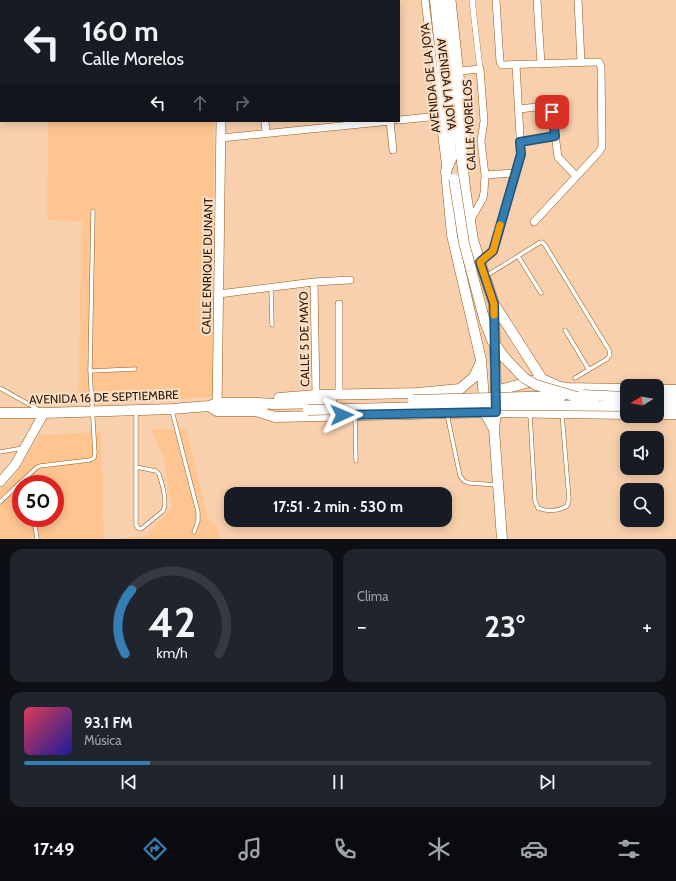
<!DOCTYPE html>
<html lang="es">
<meta charset="utf-8">
<style>
body{margin:0;font-family:Cabin,sans-serif;background:#20242c;color:#f1f3f6;height:100vh;display:flex;flex-direction:column;font-size:15px;white-space:nowrap}
*{box-sizing:border-box;margin:0}
p{font-size:13px;color:#9ea1a6}
.icon{flex:none;width:22px;height:22px;fill:none;stroke:currentColor;stroke-width:2;stroke-linecap:round;stroke-linejoin:round}
.map{position:relative;height:539px;overflow:hidden}
.details{display:flex;flex-direction:column;gap:10px;padding:10px;background:#0d0f14;flex:1}
.details>*{flex:none}
.banner{position:absolute;left:0px;top:0px;width:400px;height:122px;box-shadow:0 2px 10px #0003;background:#171b24;color:#f1f3f6;overflow:hidden}
.needle{width:26px;rotate:259deg}
.tools{position:absolute;left:620px;top:379px;display:grid;gap:8px}
.tools a{display:grid;place-items:center;width:44px;height:44px;border-radius:8px;background:#171b24;box-shadow:0 2px 10px #0003;font-size:20px}
.speed{position:absolute;left:12px;top:475px;display:flex;gap:8px;font-size:20px;font-weight:700;text-align:center}
.speed>*{display:grid;place-content:center;width:52px;height:52px;border-radius:50%;background:#171b24;box-shadow:0 2px 10px #0003;line-height:1}
.speed .limit{border:6px solid #d22;background:#fff;color:#111}
.pin{position:absolute;display:grid;place-items:center;width:34px;height:34px;color:#fff;margin:-17px;border-radius:8px;box-shadow:0 2px 6px #0006}
.me{position:absolute;width:44px;margin:-22px;rotate:89deg;stroke-linejoin:round;filter:drop-shadow(0 0 3px #0008)}
.turn{display:flex;align-items:center;gap:14px;height:84px;padding:0 16px;font-size:18px}
.turn .icon{width:52px;height:52px;stroke-width:2.5}
.turn b{display:block;font-size:28px;line-height:34px}
.lanes{display:flex;align-items:center;height:38px;padding:0 16px;background:#0003;justify-content:center;gap:20px;direction:ltr}
.lanes .off{opacity:.35}
.big{font-size:30px;font-weight:700;line-height:1.1}
.details .card{flex:1;display:flex;flex-direction:column;justify-content:center;gap:6px;min-width:0;padding:0 14px;border-radius:12px;background:#20242c}
.details .dial{align-items:center;gap:0}
.dial svg{height:104px;overflow:visible;fill:none;stroke:#363941;stroke-width:7;stroke-linecap:round;text-anchor:middle}
.dial text{fill:#f1f3f6;stroke:none}
.song{display:flex;align-items:center;gap:12px}
.cover{width:48px;height:48px;border-radius:6px;background:linear-gradient(135deg,hsl(350 70% 55%),hsl(240 70% 35%))}
.played{height:4px;border-radius:2px;background:linear-gradient(90deg,#357eb2 20%,#363941 20%)}
.keys{display:flex;justify-content:space-around;direction:ltr}
.heat{display:flex;justify-content:space-between;align-items:center;font-size:22px;direction:ltr}
.details .tiles{flex:1;display:grid;gap:10px;grid-template-columns:1fr 1fr}
.card:last-child{grid-column:span 2}
.trip{position:absolute;left:224px;top:487px;width:228px;height:40px;border-radius:12px;background:#171b24;box-shadow:0 2px 10px #0003;font-weight:700;line-height:40px;text-align:center}
.tabs{display:flex;height:64px;justify-content:space-around;align-items:center;background:#090b0e;color:#9ea1a6}
.tabs .icon{width:28px;height:28px}
.tabs .selected{color:#357eb2}
.tabs b{font-size:18px;color:#f1f3f6}
.map>svg:first-child{display:block}
.built{fill:#fec591;fill-rule:evenodd}
.lines{fill:none;stroke-linecap:round;stroke-linejoin:round}
.service-casing{stroke:#94591a;stroke-width:4.5}
.pedestrian-casing{stroke:#94591a;stroke-width:6}
.minor-casing{stroke:#94591a;stroke-width:8}
.tertiary-casing{stroke:#94591a;stroke-width:10}
.secondary-casing{stroke:#94591a;stroke-width:11}
.service{stroke:#fff;stroke-width:3.5}
.pedestrian{stroke:#fff;stroke-width:5.5}
.minor{stroke:#fff;stroke-width:7}
.tertiary{stroke:#fff;stroke-width:9}
.secondary{stroke:#fff;stroke-width:10}
.secondary-bridge-casing{stroke:#94591a;stroke-width:11;stroke-linecap:butt}
.secondary-bridge{stroke:#fff;stroke-width:10}
.route-casing{stroke:#225274;stroke-width:10}
.route{stroke:#357eb2;stroke-width:7}
.slow{stroke:#f59e0b;stroke-width:7}
.labels{text-anchor:middle;dominant-baseline:central;stroke-width:4;stroke-linejoin:round;paint-order:stroke}
.street-label{font-size:12px;fill:#2c1400;stroke:#fbe0c9}
</style>
<div class="map">
<svg width="676" height="539" viewBox="0 0 676 539">
<rect width="100%" height="100%" fill="#f8d0ad"/>
<path class="built" d="M50,0H211V1H50Z
M48,121H214L213,397L78,404L82,221L47,220Z
M151,429H186L208,520L217,526L220,539H119L147,535L172,507L165,461Z
M101,432L104,539H0V490L13,479L40,435ZM21,484H55V518H21Z"/>
<g class="lines">
<g class="service-casing">
<path id="service" d="M251,0L252,1
M518,256L541,293
M486,276L539,243L542,242L545,245L609,350L610,355L607,359L575,378
M271,288L272,325
M565,330L589,370
M90,371L135,369
M0,388L39,410
M136,411V525L138,528L141,529L163,511C168,502 162,483 159,474L156,471L136,467
M172,411L198,512V521L194,532
M447,414L460,476L464,481L469,483L497,485
M530,414L535,501L538,508C547,512 559,511 567,506L569,499L562,414
M355,416L356,461
M0,452L23,448
M0,502L36,468L40,466L90,460L94,458L95,453L90,371L93,211
M34,518L37,539"/>
</g>
<g class="pedestrian-casing">
<path id="pedestrian" d="M472,0L480,69"/>
</g>
<g class="minor-casing">
<path id="minor" d="M277,0V1
M307,0V1
M425,0L446,169
M452,0L467,141L466,148L461,156
M496,0L500,62L502,65L596,62H599L601,67L602,147L599,152L534,222
M537,0L541,64
M578,0L581,62
M460,71L480,69L484,121L481,141L485,175L484,192L483,198L470,221
M519,109L546,106L550,107L552,112L558,157L576,176
M399,120L440,116
M265,121L266,133
M390,121L393,150
M221,138L391,121
M520,142L555,136
M485,175L515,173
M480,262L493,251L521,154L516,65
M314,282L316,395
M219,294L314,282L350,280
M339,395V304"/>
</g>
<g class="tertiary-casing">
<path id="tertiary" d="M218,0V1
M217,410L221,121
M0,482L15,465L44,413"/>
</g>
<g class="secondary-casing">
<path id="secondary" d="M435,0L451,154L452,157L446,171L452,235L481,360L485,413L494,429
M444,0L465,188L470,221L473,240L494,304L496,391V412L494,429L502,539
M494,304L542,379L560,387L567,388L627,389
M657,390H676
M496,391L536,380
M279,398L316,395L418,393L460,389L474,377L480,364
M657,398L676,399
M209,406L217,411H262
M657,406H676
M256,411L275,417L496,412L627,414
M0,413H44L172,409L209,406L218,403H257L275,404L332,403
M657,414H676"/>
</g>
<use href="#service" class="service"/>
<use href="#pedestrian" class="pedestrian"/>
<use href="#minor" class="minor"/>
<use href="#tertiary" class="tertiary"/>
<use href="#secondary" class="secondary"/>
<g class="secondary-bridge-casing">
<path id="secondary-bridge" d="M454,179L464,243L485,322L492,340L504,357L524,378L536,385L594,402
M583,395L627,397
M413,400L561,396
M308,410L509,405L627,406"/>
</g>
<use href="#secondary-bridge" class="secondary-bridge"/>
</g>
<g class="lines">
<g class="route-casing">
<path id="route" d="M342,415L496,412L494,304L480,262L493,251L521,154L520,142L555,136L552,112"/>
</g>
<use href="#route" class="route"/>
<path class="slow" d="M494,315V304L480,262L493,251L500,225"/>
</g>
<g class="labels">
<g class="street-label">
<text transform="translate(430 78) rotate(-96)">AVENIDA DE LA JOYA</text>
<text transform="translate(447 84) rotate(83)">AVENIDA LA JOYA</text>
<text transform="translate(469 125) rotate(-93)">CALLE MORELOS</text>
<text transform="translate(207 266) rotate(-89)">CALLE ENRIQUE DUNANT</text>
<text transform="translate(304 339) rotate(-91)">CALLE 5 DE MAYO</text>
<text transform="translate(104 397) rotate(-2)">AVENIDA 16 DE SEPTIEMBRE</text>
</g>
</g>
</svg>
<div class="tools">
<a><svg class="needle" viewBox="-14 -14 28 28"><path d="M0-13l5 13h-10z" fill="#e53935"/><path d="M0 13l5-13h-10z" fill="#9ea1a6"/></svg></a>
<a><svg class="icon" aria-label="sound" viewBox="0 0 24 24"><path d="M4 9h4l5-4v14l-5-4H4zM17 9q2 3 0 6"/></svg></a>
<a><svg class="icon" aria-label="search" viewBox="0 0 24 24"><circle cx="10" cy="10" r="6"/><path d="M15 15l6 6"/></svg></a>
</div>
<div class="speed"><div class="limit">50</div></div>
<div class="pin" style="left:552px;top:112px;background:#d93025"><svg class="icon" aria-label="arrive" viewBox="0 0 24 24"><path d="M6 21V4h12l-3 4 3 4H6"/></svg></div>
<svg class="me" style="left:342px;top:415px" viewBox="-20 -20 40 40"><path d="M0-17L14 15 0 8-14 15z" fill="#357eb2" stroke="#fff" stroke-width="4"/></svg>
<div class="trip">17:51 · 2 min · 530 m</div>
<div class="banner">
<div class="turn"><svg class="icon" aria-label="left" viewBox="0 0 24 24"><path d="M17 20v-9H6M10 6l-5 5 5 5"/></svg><div><b>160 m</b>Calle Morelos</div></div>
<div class="lanes"><svg class="icon" aria-label="left" viewBox="0 0 24 24"><path d="M17 20v-9H6M10 6l-5 5 5 5"/></svg><svg class="icon off" aria-label="ahead" viewBox="0 0 24 24"><path d="M12 20V5M6 11l6-6 6 6"/></svg><svg class="icon off" aria-label="right" viewBox="0 0 24 24"><path d="M7 20v-9h11M14 6l5 5-5 5"/></svg></div>
</div>
</div>
<section class="details">
<div class="tiles">
<div class="card dial"><svg viewBox="0 0 100 80">
<path d="M14 69A42 42 0 1 1 86 69"/>
<path d="M14 69A42 42 0 0 1 19 20" stroke="#357eb2"/>
<text x="50" y="56" font-size="32" font-weight="700">42</text>
<text x="50" y="72" font-size="11">km/h</text>
</svg></div>
<div class="card"><p>Clima</p>
<div class="heat"><a>−</a><b class="big">23°</b><a>+</a></div>
</div>
<div class="card">
<div class="song"><i class="cover"></i><div><b>93.1 FM</b><p>Música</p></div></div>
<div class="played"></div>
<div class="keys"><svg class="icon" aria-label="previous" viewBox="0 0 24 24"><path d="M18 5L8 12l10 7zM5 5v14"/></svg><svg class="icon" aria-label="pause" viewBox="0 0 24 24"><path d="M8 5v14M16 5v14"/></svg><svg class="icon" aria-label="next" viewBox="0 0 24 24"><path d="M6 5l10 7-10 7zM19 5v14"/></svg></div>
</div>
</div>
</section>
<nav class="tabs">
<b>17:49</b>
<svg class="icon selected" aria-label="directions" viewBox="0 0 24 24"><path d="M12 3l9 9-9 9-9-9zM9 14v-3h6M13 9l2 2-2 2"/></svg>
<svg class="icon" aria-label="music" viewBox="0 0 24 24"><path d="M9 18V5l10-2v13"/><circle cx="6" cy="18" r="3"/><circle cx="16" cy="16" r="3"/></svg>
<svg class="icon" aria-label="phone" viewBox="0 0 24 24"><path d="M5 4h4l2 5-3 2q2 4 5 5l2-3 5 2v4C11 20 4 13 5 4z"/></svg>
<svg class="icon" aria-label="climate" viewBox="0 0 24 24"><path d="M12 3v18M4 7l16 10M4 17L20 7"/></svg>
<svg class="icon" aria-label="car" viewBox="0 0 24 24"><path d="M5 17H2v-5l4-1 3-4h7l3 4 3 1v5h-3M9 17h6M6 11h13"/><circle cx="7" cy="17" r="2"/><circle cx="17" cy="17" r="2"/></svg>
<svg class="icon" aria-label="filters" viewBox="0 0 24 24"><path d="M4 7h16M4 17h16"/><circle cx="9" cy="7" r="2"/><circle cx="15" cy="17" r="2"/></svg>
</nav>
